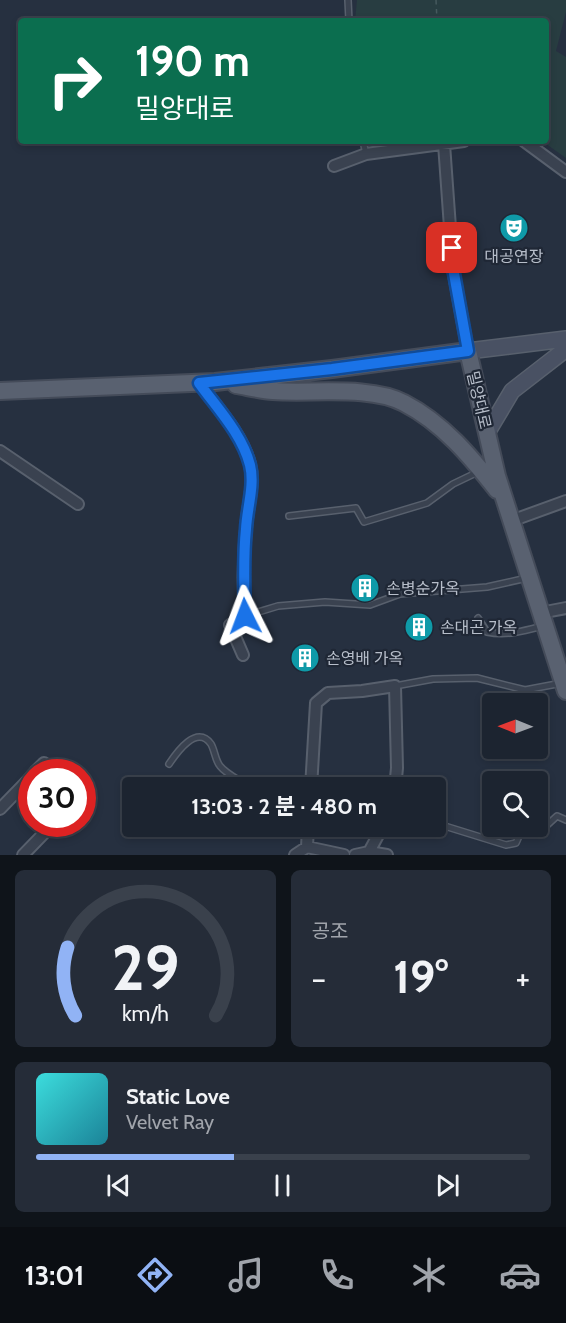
<!DOCTYPE html>
<html lang="ko">
<meta charset="utf-8">
<style>
body{margin:0;font-family:Cabin,"Noto Sans KR",sans-serif;background:#252c38;color:#f1f3f6;height:100vh;display:flex;flex-direction:column;font-size:22px;white-space:nowrap}
*{box-sizing:border-box;margin:0}
p{font-size:20px;color:#a0a4ab}
.icon{flex:none;width:33px;height:33px;fill:none;stroke:currentColor;stroke-width:2;stroke-linecap:round;stroke-linejoin:round}
.map{position:relative;height:855px;overflow:hidden}
.drawer{display:flex;flex-direction:column;gap:15px;padding:15px;background:#0f141a;flex:1}
.drawer>*{flex:none}
.banner{position:absolute;left:18px;top:18px;width:531px;height:126px;border-radius:6px;box-shadow:0 3px 9px #0003,0 0 0 2px #3a414c;background:#0b6e4f;color:#fff;overflow:hidden}
.needle{width:39px;rotate:271deg}
.fabs{position:absolute;left:482px;top:693px;display:grid;gap:12px}
.fabs a{display:grid;place-items:center;width:66px;height:66px;border-radius:6px;background:#1c2430;box-shadow:0 3px 9px #0003,0 0 0 2px #3a414c;font-size:30px}
.speed{position:absolute;left:18px;top:759px;display:flex;gap:12px;font-size:30px;font-weight:700;text-align:center}
.speed>*{display:grid;place-content:center;width:78px;height:78px;border-radius:50%;background:#1c2430;box-shadow:0 3px 9px #0003,0 0 0 2px #3a414c;line-height:1}
.speed .limit{border:9px solid #d22;background:#fff;color:#111}
.pin{position:absolute;display:grid;place-items:center;width:51px;height:51px;color:#fff;margin:-26px;border-radius:12px;box-shadow:0 3px 9px #0006}
.me{position:absolute;width:66px;margin:-33px;rotate:357deg;stroke-linejoin:round;filter:drop-shadow(0 0 4px #0008)}
.turn{display:flex;align-items:center;gap:21px;height:126px;padding:0 18px;font-size:27px}
.turn .icon{width:78px;height:78px;stroke-width:2.5}
.turn b{display:block;font-size:42px;line-height:51px}
.big{font-size:45px;font-weight:700;line-height:1.1}
.drawer .card{flex:1;display:flex;flex-direction:column;justify-content:center;gap:9px;min-width:0;padding:0 21px;border-radius:9px;background:#252c38}
.drawer .dial{align-items:center;gap:0}
.dial svg{height:156px;overflow:visible;fill:none;stroke:#3a414c;stroke-width:7;stroke-linecap:round;text-anchor:middle}
.dial text{fill:#f1f3f6;stroke:none}
.song{display:flex;align-items:center;gap:18px}
.cover{width:72px;height:72px;border-radius:9px;background:linear-gradient(135deg,hsl(180 70% 55%),hsl(190 70% 35%))}
.played{height:6px;border-radius:3px;background:linear-gradient(90deg,#91b3f5 40%,#3a414c 40%)}
.keys{display:flex;justify-content:space-around;direction:ltr}
.heat{display:flex;justify-content:space-between;align-items:center;font-size:33px;direction:ltr}
.drawer .tiles{flex:1;display:grid;gap:15px;grid-template-columns:1fr 1fr}
.card:last-child{grid-column:span 2}
.trip{position:absolute;left:122px;top:777px;width:324px;height:60px;border-radius:6px;background:#1c2430;box-shadow:0 3px 9px #0003,0 0 0 2px #3a414c;font-weight:700;line-height:60px;text-align:center}
.menu{display:flex;height:96px;justify-content:space-around;align-items:center;background:#0b0e13;color:#a0a4ab}
.menu .icon{width:42px;height:42px}
.menu .on{color:#91b3f5}
.menu b{font-size:27px;color:#f1f3f6}
.map>svg:first-child{display:block}
.green{fill:#283d41}
.lines{fill:none;stroke-linecap:round;stroke-linejoin:round}
.service-casing{stroke:#58606d;stroke-width:8}
.minor-casing{stroke:#58606d;stroke-width:14}
.secondary-casing{stroke:#58606d;stroke-width:18}
.primary-casing{stroke:#444b59;stroke-width:20}
.path{stroke:#465a5e;stroke-width:1.5;stroke-dasharray:4.5 4.5;stroke-linecap:butt}
.service{stroke:#3a4250;stroke-width:5}
.minor{stroke:#3a4250;stroke-width:10}
.secondary{stroke:#495163;stroke-width:15}
.primary{stroke:#596170;stroke-width:16}
.route-casing{stroke:#114b97;stroke-width:15}
.route{stroke:#1a73e8;stroke-width:10}
.labels{text-anchor:middle;dominant-baseline:central;stroke-width:4.5;stroke-linejoin:round;paint-order:stroke}
.poi-label{font-size:16px;fill:#b7beca;stroke:#1f2735;text-anchor:start}
.street-label{font-size:16px;fill:#b7beca;stroke:#1f2735}
</style>
<div class="map">
<svg width="566" height="855" viewBox="0 0 566 855">
<rect width="100%" height="100%" fill="#263040"/>
<path class="green" d="M357,0H566V12L556,51L566,57V158L542,141H546V21H355Z"/>
<g class="lines">
<g class="service-casing">
<path id="service" d="M348,0L349,21
M363,141L366,154
M289,516L356,508L364,522L427,503L453,484L480,471
M245,616L278,606L325,602L370,605L400,594L487,587L527,578
M478,618L487,632C506,636 524,631 543,626
M395,686L433,679L477,678L525,690L562,683
M169,764C177,752 197,724 211,744C215,751 215,760 220,766C227,775 242,781 251,788
M284,788L311,777
M435,823L506,845L516,843L520,834L545,827L557,816L566,820"/>
</g>
<g class="minor-casing">
<path id="minor" d="M524,141L566,172
M444,144L453,269L468,351
M334,166L366,154L464,141
M199,383C217,407 242,434 250,464C255,485 247,508 246,529C243,558 243,587 245,616L230,625L243,655
M0,451L78,504
M511,521L566,501
M540,613L566,608
M35,772L44,763L54,772
M311,788L316,703L328,693L362,691L395,686L397,768L395,788
M0,809L32,776
M307,847L308,826
M369,852L383,826
M23,855L53,824
M295,855L307,847L344,855
M355,855L369,852L387,855"/>
</g>
<g class="secondary-casing">
<path id="secondary" d="M468,351L566,339
M487,433L512,391L566,349"/>
</g>
<g class="primary-casing">
<path id="primary" d="M236,385C248,387 261,390 273,391C311,394 370,385 404,403C443,423 471,457 497,490
M0,391L215,382L332,369L468,351L497,476L566,691"/>
</g>
<path class="path" d="M436,0L437,21"/>
<use href="#service" class="service"/>
<use href="#minor" class="minor"/>
<use href="#secondary" class="secondary"/>
<use href="#primary" class="primary"/>
</g>
<g class="lines">
<g class="route-casing">
<path id="route" d="M245,616C244,587 243,558 246,529C247,508 255,485 250,465C242,434 217,408 199,383L332,369L468,351L453,268L452,248"/>
</g>
<use href="#route" class="route"/>
</g>
<defs>
<g id="theatre-disc" transform="scale(1.5)"><circle r="9.5" fill="#0f9aa8" stroke="#1f2735"/><path d="M-5-5.5Q0-4 5-5.5V0Q5 5 0 6Q-5 5-5 0ZM-3.3-2.5H-1v1.5H-3.3ZM1-2.5H3.3v1.5H1ZM-2.8 1Q0 5.5 2.8 1Z" fill="#fff"/></g>
<g id="building-disc" transform="scale(1.5)"><circle r="9.5" fill="#0f9aa8" stroke="#1f2735"/><path d="M-4-6H4V6H1V3H-1V6H-4ZM-2.5-4.3h1.7v1.8h-1.7ZM.8-4.3h1.7v1.8H.8ZM-2.5-1h1.7V.8h-1.7ZM.8-1h1.7V.8H.8Z" fill="#fff"/></g>
</defs>
<g fill-rule="evenodd">
<use href="#theatre-disc" x="514" y="228"/>
<use href="#building-disc" x="365" y="588"/>
<use href="#building-disc" x="419" y="627"/>
<use href="#building-disc" x="305" y="658"/>
</g>
<g class="labels">
<g class="poi-label">
<text x="514" y="256" text-anchor="middle">대공연장</text>
<text x="386" y="588">손병순가옥</text>
<text x="440" y="627">손대곤 가옥</text>
<text x="326" y="658">손영배 가옥</text>
</g>
<g class="street-label">
<text transform="translate(479 400) rotate(77)">밀양대로</text>
</g>
</g>
</svg>
<div class="fabs">
<a><svg class="needle" viewBox="-14 -14 28 28"><path d="M0-13l5 13h-10z" fill="#e53935"/><path d="M0 13l5-13h-10z" fill="#a0a4ab"/></svg></a>
<a><svg class="icon" aria-label="search" viewBox="0 0 24 24"><circle cx="10" cy="10" r="6"/><path d="M15 15l6 6"/></svg></a>
</div>
<div class="speed"><div class="limit">30</div></div>
<div class="pin" style="left:452px;top:248px;background:#d93025"><svg class="icon" aria-label="arrive" viewBox="0 0 24 24"><path d="M6 21V4h12l-3 4 3 4H6"/></svg></div>
<svg class="me" style="left:245px;top:616px" viewBox="-20 -20 40 40"><path d="M0-17L14 15 0 8-14 15z" fill="#1a73e8" stroke="#fff" stroke-width="4"/></svg>
<div class="trip">13:03 · 2 분 · 480 m</div>
<div class="banner">
<div class="turn"><svg class="icon" aria-label="right" viewBox="0 0 24 24"><path d="M7 20v-9h11M14 6l5 5-5 5"/></svg><div><b>190 m</b>밀양대로</div></div>
</div>
</div>
<section class="drawer">
<div class="tiles">
<div class="card dial"><svg viewBox="0 0 100 80">
<path d="M14 69A42 42 0 1 1 86 69"/>
<path d="M14 69A42 42 0 0 1 10 34" stroke="#91b3f5"/>
<text x="50" y="56" font-size="32" font-weight="700">29</text>
<text x="50" y="72" font-size="11">km/h</text>
</svg></div>
<div class="card"><p>공조</p>
<div class="heat"><a>−</a><b class="big">19°</b><a>+</a></div>
</div>
<div class="card">
<div class="song"><i class="cover"></i><div><b>Static Love</b><p>Velvet Ray</p></div></div>
<div class="played"></div>
<div class="keys"><svg class="icon" aria-label="previous" viewBox="0 0 24 24"><path d="M18 5L8 12l10 7zM5 5v14"/></svg><svg class="icon" aria-label="pause" viewBox="0 0 24 24"><path d="M8 5v14M16 5v14"/></svg><svg class="icon" aria-label="next" viewBox="0 0 24 24"><path d="M6 5l10 7-10 7zM19 5v14"/></svg></div>
</div>
</div>
</section>
<nav class="menu">
<b>13:01</b>
<svg class="icon on" aria-label="directions" viewBox="0 0 24 24"><path d="M12 3l9 9-9 9-9-9zM9 14v-3h6M13 9l2 2-2 2"/></svg>
<svg class="icon" aria-label="music" viewBox="0 0 24 24"><path d="M9 18V5l10-2v13"/><circle cx="6" cy="18" r="3"/><circle cx="16" cy="16" r="3"/></svg>
<svg class="icon" aria-label="phone" viewBox="0 0 24 24"><path d="M5 4h4l2 5-3 2q2 4 5 5l2-3 5 2v4C11 20 4 13 5 4z"/></svg>
<svg class="icon" aria-label="climate" viewBox="0 0 24 24"><path d="M12 3v18M4 7l16 10M4 17L20 7"/></svg>
<svg class="icon" aria-label="car" viewBox="0 0 24 24"><path d="M5 17H2v-5l4-1 3-4h7l3 4 3 1v5h-3M9 17h6M6 11h13"/><circle cx="7" cy="17" r="2"/><circle cx="17" cy="17" r="2"/></svg>
</nav>
